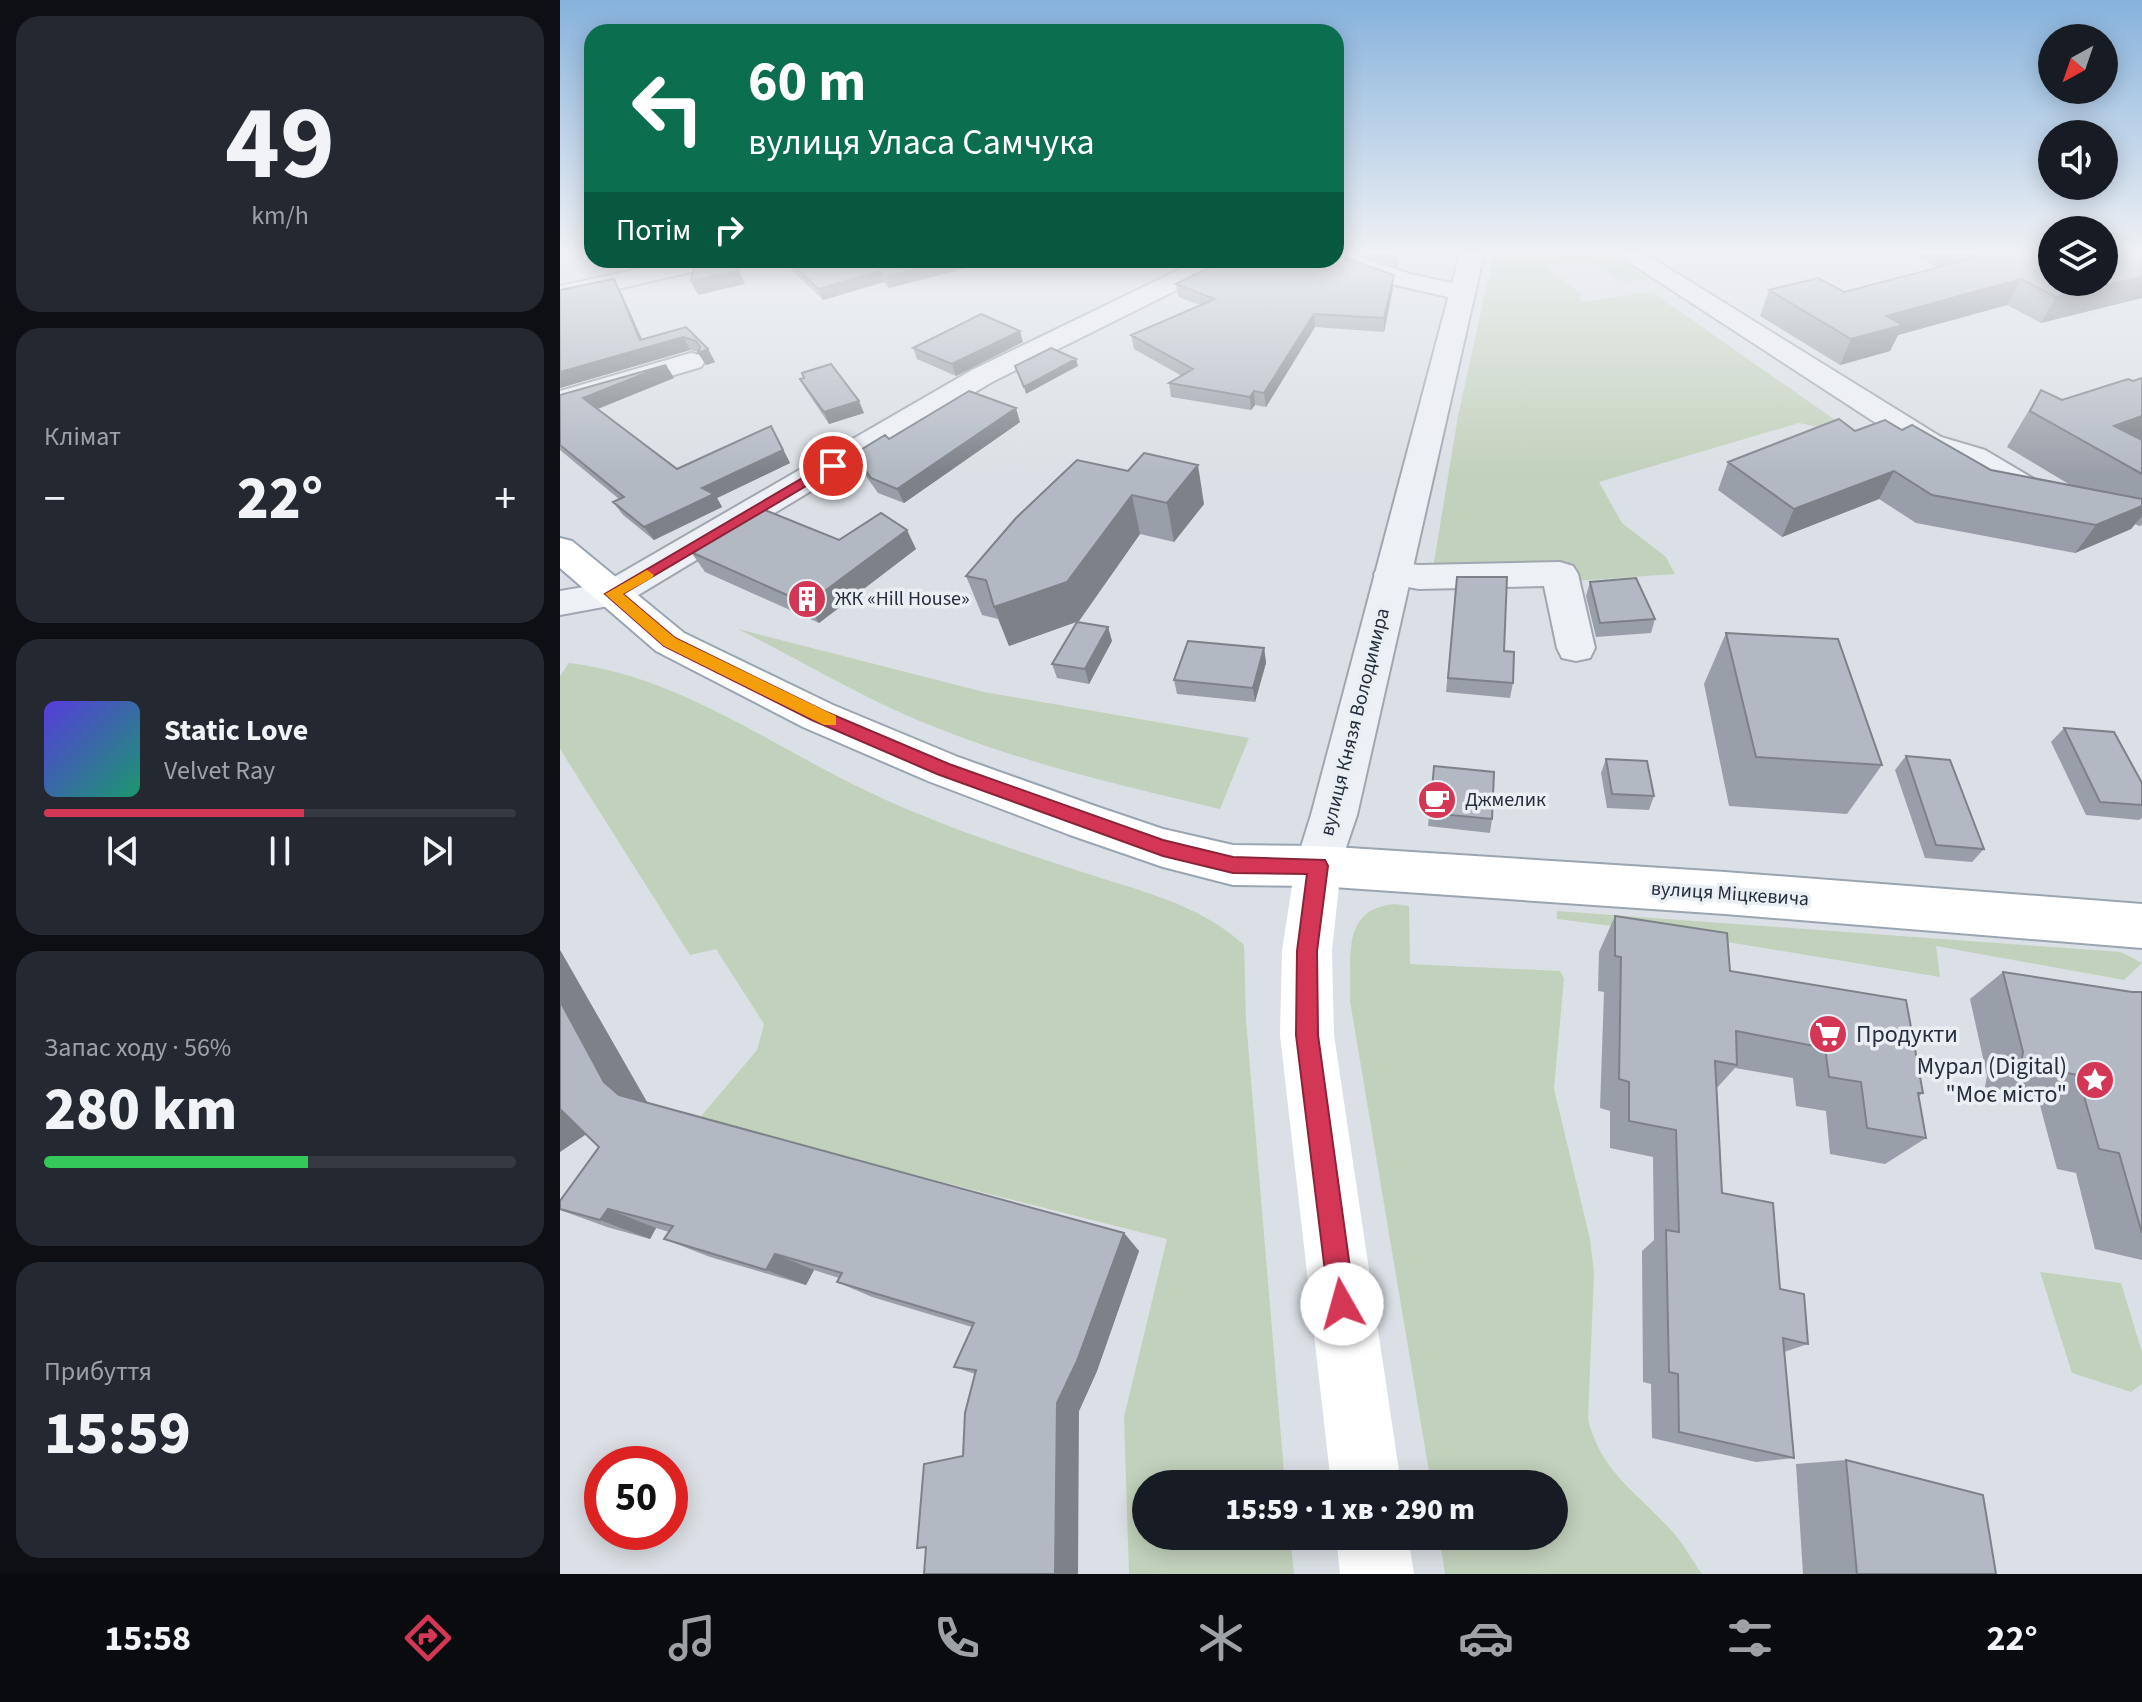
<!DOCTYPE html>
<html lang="uk">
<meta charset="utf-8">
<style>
body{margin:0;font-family:"Source Sans 3",sans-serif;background:#242831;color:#f1f3f6;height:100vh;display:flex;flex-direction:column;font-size:30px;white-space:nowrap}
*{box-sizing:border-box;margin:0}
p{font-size:26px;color:#9ea1a6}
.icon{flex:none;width:44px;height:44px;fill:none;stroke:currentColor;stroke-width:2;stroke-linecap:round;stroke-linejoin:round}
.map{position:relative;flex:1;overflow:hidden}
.drawer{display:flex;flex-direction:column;gap:16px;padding:16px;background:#0d0f14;width:560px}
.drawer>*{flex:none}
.top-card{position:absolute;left:24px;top:24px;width:760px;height:244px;border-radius:24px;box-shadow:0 4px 20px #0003;background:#0b6e4f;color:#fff;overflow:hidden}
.needle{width:52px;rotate:220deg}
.controls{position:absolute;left:1478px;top:24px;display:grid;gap:16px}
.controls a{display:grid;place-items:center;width:80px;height:80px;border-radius:50%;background:#171b24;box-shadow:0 4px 20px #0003;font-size:40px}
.speed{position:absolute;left:24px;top:1446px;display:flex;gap:16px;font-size:40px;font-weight:700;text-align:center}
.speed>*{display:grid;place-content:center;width:104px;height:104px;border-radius:50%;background:#171b24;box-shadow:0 4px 20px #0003;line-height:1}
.speed .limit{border:12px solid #d22;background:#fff;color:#111}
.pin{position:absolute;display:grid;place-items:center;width:68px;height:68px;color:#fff;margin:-34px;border:4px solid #fff;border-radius:50%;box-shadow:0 2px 8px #0007}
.me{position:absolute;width:88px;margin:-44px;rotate:353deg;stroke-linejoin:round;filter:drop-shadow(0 0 6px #0008)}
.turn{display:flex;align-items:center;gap:28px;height:168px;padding:0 32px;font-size:36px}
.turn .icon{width:104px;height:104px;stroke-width:2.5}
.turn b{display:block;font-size:56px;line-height:68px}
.then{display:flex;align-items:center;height:76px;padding:0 32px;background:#0003;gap:16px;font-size:30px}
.big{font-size:60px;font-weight:800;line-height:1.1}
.drawer .tile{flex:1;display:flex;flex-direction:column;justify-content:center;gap:12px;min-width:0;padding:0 28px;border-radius:24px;background:#242831}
.drawer .dial{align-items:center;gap:0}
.dial b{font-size:104px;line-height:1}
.song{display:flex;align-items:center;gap:24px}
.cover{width:96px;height:96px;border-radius:12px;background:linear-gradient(135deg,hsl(250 70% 55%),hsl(160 70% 35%))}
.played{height:8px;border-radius:4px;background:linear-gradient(90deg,#d43756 55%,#363941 55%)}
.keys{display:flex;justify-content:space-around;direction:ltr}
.heat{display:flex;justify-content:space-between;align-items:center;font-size:44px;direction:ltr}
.charge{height:12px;border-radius:6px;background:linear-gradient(90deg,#34c759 56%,#363941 0)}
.trip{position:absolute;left:572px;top:1470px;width:436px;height:80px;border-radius:40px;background:#171b24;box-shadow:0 4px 20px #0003;font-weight:800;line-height:80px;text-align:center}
.dock{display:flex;height:128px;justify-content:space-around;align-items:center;background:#090b0e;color:#9ea1a6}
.dock .icon{width:56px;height:56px}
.dock .current{color:#d43756}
.dock b{font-size:36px;color:#f1f3f6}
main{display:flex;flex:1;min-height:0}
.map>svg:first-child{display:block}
.green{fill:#c2d1bb}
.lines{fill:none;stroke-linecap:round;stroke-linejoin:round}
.minor-casing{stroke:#a0a7b0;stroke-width:4}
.tertiary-casing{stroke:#a0a7b0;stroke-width:4}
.primary-casing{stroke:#9aa5b2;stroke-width:4}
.minor{fill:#edf0f4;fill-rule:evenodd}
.tertiary{fill:#edf0f4;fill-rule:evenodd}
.secondary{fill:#fff;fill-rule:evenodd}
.primary{fill:#fff;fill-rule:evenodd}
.wall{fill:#999fa8}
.shaded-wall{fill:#7d8288}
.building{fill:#b2b9c3;stroke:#7d8288;stroke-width:2}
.route{fill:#d43756;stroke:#8a2438;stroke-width:2}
.slow{fill:#f59e0b}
.labels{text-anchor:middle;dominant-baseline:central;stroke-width:7;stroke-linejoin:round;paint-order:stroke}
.poi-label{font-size:20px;fill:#242e3d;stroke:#eaeff4;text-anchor:start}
.street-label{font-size:20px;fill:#242e3d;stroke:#eaeff4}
.near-poi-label{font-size:24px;fill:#242e3d;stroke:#eaeff4;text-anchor:start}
</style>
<main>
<section class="drawer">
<div class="tile dial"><b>49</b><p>km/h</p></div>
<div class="tile"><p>Клімат</p>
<div class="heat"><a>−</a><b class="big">22°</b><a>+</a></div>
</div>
<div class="tile">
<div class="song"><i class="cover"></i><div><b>Static Love</b><p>Velvet Ray</p></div></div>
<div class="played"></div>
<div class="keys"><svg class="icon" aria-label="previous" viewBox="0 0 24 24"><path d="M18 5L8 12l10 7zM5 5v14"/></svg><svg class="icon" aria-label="pause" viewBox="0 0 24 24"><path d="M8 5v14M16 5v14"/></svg><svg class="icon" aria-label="next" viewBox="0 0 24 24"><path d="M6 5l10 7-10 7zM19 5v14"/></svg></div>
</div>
<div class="tile"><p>Запас ходу · 56%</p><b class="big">280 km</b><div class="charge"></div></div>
<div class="tile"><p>Прибуття</p><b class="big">15:59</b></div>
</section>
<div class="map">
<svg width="1582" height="1574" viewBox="0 0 1582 1574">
<rect width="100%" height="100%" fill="#dbe0e6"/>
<path class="green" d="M934,253H1051L1091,279L1061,282L1026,260L983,265L1023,295L1017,297L1022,302L1092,292L1298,436L1239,423L1039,482L1062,523L1106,557L1115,574L1014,581L873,568L898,416Z
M178,629L424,692L689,738L660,809C554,784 446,759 346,715C289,690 234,657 178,629Z
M9,663C119,676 211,746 309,792C376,824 448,848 519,871C576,890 639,903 684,945L686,1020L725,1484H586V1536H730L734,1574H569L564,1417L607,1239L138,1120L197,1050L204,1024L156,949L130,955L0,749V676Z
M835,904L849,906L850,964L1000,971L1004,978L994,1089L1030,1239L1034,1273L1028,1419C1040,1470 1076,1492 1109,1528C1122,1541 1131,1559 1142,1574H885L879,1536H994V1484H871L790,1001C792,957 780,909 835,904Z
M997,911L1561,952L1582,963L1564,980L1376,946L1380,977L1131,936L997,919Z
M1480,1272L1561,1283L1582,1352V1384L1571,1392L1512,1373Z"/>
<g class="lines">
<g class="minor-casing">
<path id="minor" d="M776,253H789L850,274L910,287L914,292L901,300L835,285L767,262L776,260Z
M1055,253H1084L1381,437L1425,450L1474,479L1478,486L1474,493C1446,500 1427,475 1403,464C1390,458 1373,455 1359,451Z
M120,260H165L162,265L0,302V286Z
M639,260H670L667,265L432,382L65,603L0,615V591L42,584L412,370Z
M131,353L141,355L145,361L141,367L0,409V391Z
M832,562L859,565L1000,562L1013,566L1018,574L1035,648L1030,658L1016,661L1002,658L997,648L984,586L859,589L819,582L814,574L819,566Z"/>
</g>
<g class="tertiary-casing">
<path id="tertiary" d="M900,253H924L797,815L775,880L758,886L741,880L735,866L751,815Z"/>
</g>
<g class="primary-casing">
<path id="primary" d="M0,538L12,541L124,633L273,705L398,757L538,807L603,829L673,845L758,846L1165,872L1582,904V948L1165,914L758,886L673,885L603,867L510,835L368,781L243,727L96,651L0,568Z"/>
</g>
<use href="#minor" class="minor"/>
<use href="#tertiary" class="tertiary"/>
<path class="secondary" d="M758,846L775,852L781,866L772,951L774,1035L841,1484H771L720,1035L722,951L735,866L741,852Z
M776,1536H848L854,1574H780Z"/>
<use href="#primary" class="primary"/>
</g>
<path class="wall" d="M799,253H840L838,267Z
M1351,253H1492L1544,282L1481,323L1447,305L1338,335L1330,351L1280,365L1200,316L1209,290L1284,292L1378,268Z
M221,260H425L426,263L329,288L324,282L263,300Z
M616,284L833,288L824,332L755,327L706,407L695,405L691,410L611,397L609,383L622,376L574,349L571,335L640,305L618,297Z
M0,290L61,292L82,340L126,327L148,349L155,362L146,365L139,352L130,350L0,388Z
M463,342L396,376L357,359L353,348Z
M106,365L114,378L38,409L117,469L218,439L230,463L157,498L162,507L94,540L63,515L53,502L59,499L0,450V395Z
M1582,378V525L1579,526L1575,524L1571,529L1515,553L1356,523L1319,499L1222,537L1158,490L1168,462L1295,431L1431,470L1512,486L1447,447L1481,390L1502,400Z
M240,379L304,413L269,424L246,390Z
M460,422L344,503L318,493L301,469L294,454L329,439Z
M517,460L644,504L614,542L580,534L519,621L449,646L438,619L422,615L406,576Z
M279,540L356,549L259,623L145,572L131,552Z
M897,577L944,651L953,683L950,698L886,692Z
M1030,582L1095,619L1091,633L1036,637L1026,596Z
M548,627L552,641L529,684L497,678L492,664Z
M1166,633L1322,765L1287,814L1169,806L1144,684Z
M704,648L706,663L695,702L617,694L614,680Z
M1504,728L1582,783V818L1579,820L1526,815L1491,742Z
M1346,756L1424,849L1412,862L1365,858L1335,770Z
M1046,759L1094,796L1089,810L1047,808L1041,773Z
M874,766L932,819L930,833L868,826Z
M1055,916L1170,971L1363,1093L1358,1097L1366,1138L1325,1164L1270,1154L1266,1111L1236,1106L1233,1078L1175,1068L1156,1089L1162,1193L1220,1289L1248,1344L1224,1352L1234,1458L1196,1462L1092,1438L1091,1384L1083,1382L1082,1251L1094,1240L1093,1157L1050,1148V1111L1040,1108L1044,992L1038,991L1039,952Z
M0,950L87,1103L564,1233L579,1251L537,1371L519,1411L403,1456L415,1374L394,1367L412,1327L312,1297L277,1282L279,1278L254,1270L246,1285L150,1257L104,1239L109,1232L96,1228L90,1239L47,1227L0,1210L39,1147Z
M1443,972L1572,992H1582V1260L1535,1249L1516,1173L1497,1169L1478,1098L1425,1087L1427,1076L1410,999Z
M1286,1460L1436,1574H1243L1236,1464Z"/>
<path class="shaded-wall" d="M65,260H94L68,265Z
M174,260L185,284L138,295L131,281Z
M393,260H425L426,263L329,288L325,277Z
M320,271L324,282L263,300L258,289Z
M834,275L833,288L824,332V318Z
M1582,277V298L1481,323L1496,297Z
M54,279L61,292L86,348L123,337L130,350L0,388V372L80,340Z
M1461,279L1447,305L1338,335L1330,351L1280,365L1291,339L1326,316Z
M754,314L755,327L706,407L704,393Z
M460,331L463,342L396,376L392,364Z
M148,349L155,362L146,365L138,353Z
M516,359L518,366L466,394L464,387Z
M106,365L114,378L32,411L23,398Z
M694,391L695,405L691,410L690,397Z
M299,401L304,413L269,424L264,412Z
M456,408L460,422L344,503L337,489Z
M1582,416V443L1554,426Z
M211,426L230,463L157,498L162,507L94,540L84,527L142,488Z
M638,465L644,504L614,542L607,503Z
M1334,471L1319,499L1222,537L1234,509Z
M572,495L580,534L519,621L449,646L434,607Z
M1582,506V516L1571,529L1515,553L1536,525Z
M347,530L356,549L259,623L247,604Z
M548,627L552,641L529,684L525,669Z
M704,648L706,663L695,702L693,688Z
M0,950L90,1107L59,1095L44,1082L0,1001Z
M0,1105L40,1125L0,1152Z
M48,1209L96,1228L90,1239L40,1220Z
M564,1233L579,1251L537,1371L519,1411L518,1574H495L497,1403Z
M215,1254L254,1270L246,1285L206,1270Z"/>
<path class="building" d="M1410,253H1492V282H1544V253H1572L1582,258V277L1496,297L1461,279L1326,316L1343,325L1291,339L1209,290L1258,278L1284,292L1418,257Z
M776,255L834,275L824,318L754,314L704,393L694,391L690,397L609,383L633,369L571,335L655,299L616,284L664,260H776Z
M136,260H174L179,271L131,281Z
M228,260H393L325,277L320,271L258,289Z
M54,279L80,340L126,327L148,349L138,353L140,347L136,341L123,337L0,372V290Z
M421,314L460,331L392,364L353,348Z
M491,348L516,359L464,387L455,366Z
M271,364L299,401L264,412L240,379L244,378L242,373Z
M106,365L23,398L117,469L211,426L223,450L142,488L154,494L84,527L53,502L64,497L0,445V395Z
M1582,378V416L1554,426L1582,440V474L1470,411L1481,390L1502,400L1568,379L1573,381Z
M409,391L456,408L337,489L311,478L294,454L325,435L329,439Z
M1279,419L1295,431L1325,420L1342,430L1352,425L1431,470L1582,499V506L1536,525L1372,495L1334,471L1234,509L1168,462Z
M584,453L638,465L607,503L572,495L507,582L434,607L426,580L406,576L456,518L517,460L568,471Z
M200,508L279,540L321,513L347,530L247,604L131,552Z
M897,577H947L944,651L954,652L953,683L888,678Z
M1076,578L1095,619L1040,623L1030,582Z
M517,622L548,627L525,669L492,664Z
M1166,633L1278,639L1322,765L1196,757Z
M628,641L704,648L693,688L614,680Z
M1504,728L1554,732L1582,783V805L1540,802Z
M1346,756L1390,760L1424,849L1376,845Z
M1046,759L1087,761L1094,796L1052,794Z
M874,766L934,772L932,819L870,813Z
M1055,916L1167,933L1170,971L1346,1000L1363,1093H1358L1366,1138L1307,1128L1301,1082L1269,1077L1265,1048L1176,1031L1177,1065L1155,1061L1162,1193L1213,1203L1220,1289L1244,1294L1248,1344L1223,1338L1234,1458L1119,1432L1118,1374L1109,1372L1106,1230L1119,1232L1116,1130L1069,1121V1082L1059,1079L1061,957L1055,956Z
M1443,972L1572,992H1582V1233L1559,1153L1539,1149L1518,1075L1461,1064L1463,1052Z
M0,1001L44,1082L59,1095L564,1233L517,1361L497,1403L495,1574H364L366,1547L357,1548L364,1464L403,1456L405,1413L416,1370L394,1367L414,1323L277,1282L282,1273L215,1254L206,1270L104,1239L113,1226L48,1209L40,1220L0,1209V1201L39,1147L0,1109Z
M1286,1460L1423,1495L1436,1574H1297Z"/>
<linearGradient id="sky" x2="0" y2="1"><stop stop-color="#86b2dc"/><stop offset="0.53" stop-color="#eff1f4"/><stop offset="1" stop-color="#eff1f4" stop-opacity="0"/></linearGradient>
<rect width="1582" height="474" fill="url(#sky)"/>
<path class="route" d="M268,463L280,466L63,594L115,638L264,711L389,764L603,840L673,857L765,860L768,866L757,951L758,1035L795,1304L791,1314L782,1318L773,1314L769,1304L736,1035L737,951L747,874L673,873L603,856L377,774L252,720L104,646L45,594Z"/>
<path class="slow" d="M87,570L94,575L92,578L63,594L115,638L276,716V725H264L104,646L45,594Z"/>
<defs>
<g id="building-disc" transform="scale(2)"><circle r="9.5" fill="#d43756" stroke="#eaeff4"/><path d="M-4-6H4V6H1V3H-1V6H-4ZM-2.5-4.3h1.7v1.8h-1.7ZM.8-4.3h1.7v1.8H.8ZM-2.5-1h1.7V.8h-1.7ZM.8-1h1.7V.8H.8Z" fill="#fff"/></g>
<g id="cafe-disc" transform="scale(2)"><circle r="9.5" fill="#d43756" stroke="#eaeff4"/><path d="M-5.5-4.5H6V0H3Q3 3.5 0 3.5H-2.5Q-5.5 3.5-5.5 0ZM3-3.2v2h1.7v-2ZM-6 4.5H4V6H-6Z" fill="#fff"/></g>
<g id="supermarket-disc" transform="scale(2)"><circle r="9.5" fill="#d43756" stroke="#eaeff4"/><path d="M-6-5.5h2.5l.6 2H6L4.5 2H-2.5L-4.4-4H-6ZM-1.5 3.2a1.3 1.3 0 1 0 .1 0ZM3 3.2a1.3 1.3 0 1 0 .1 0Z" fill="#fff"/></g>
<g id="sight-disc" transform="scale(2)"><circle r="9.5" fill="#d43756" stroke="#eaeff4"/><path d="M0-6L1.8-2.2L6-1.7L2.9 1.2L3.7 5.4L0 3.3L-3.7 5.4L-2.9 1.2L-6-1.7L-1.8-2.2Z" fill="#fff"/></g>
</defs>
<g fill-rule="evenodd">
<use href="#building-disc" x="247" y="599"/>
<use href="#cafe-disc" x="877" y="800"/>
<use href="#supermarket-disc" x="1268" y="1034"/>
<use href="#sight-disc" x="1535" y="1080"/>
</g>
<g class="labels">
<g class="poi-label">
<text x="275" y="599">ЖК «Hill House»</text>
<text x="905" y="800">Джмелик</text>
</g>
<g class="street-label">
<text transform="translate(795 722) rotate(-76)">вулиця Князя Володимира</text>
<text transform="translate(1170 894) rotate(4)">вулиця Міцкевича</text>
</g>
<g class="near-poi-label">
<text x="1296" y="1034">Продукти</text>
<text x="1507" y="1066" text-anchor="end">Мурал (Digital)<tspan x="1507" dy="28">"Моє місто"</tspan></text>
</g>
</g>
</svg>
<div class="controls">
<a><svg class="needle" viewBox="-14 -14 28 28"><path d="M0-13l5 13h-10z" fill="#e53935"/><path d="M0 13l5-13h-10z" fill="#9ea1a6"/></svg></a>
<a><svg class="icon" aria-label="sound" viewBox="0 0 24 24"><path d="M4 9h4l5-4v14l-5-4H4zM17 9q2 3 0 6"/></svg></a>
<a><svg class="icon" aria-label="layers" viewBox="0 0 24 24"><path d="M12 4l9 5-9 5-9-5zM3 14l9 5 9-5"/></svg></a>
</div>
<div class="speed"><div class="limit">50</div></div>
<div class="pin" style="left:273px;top:466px;background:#d93025"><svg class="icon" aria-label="arrive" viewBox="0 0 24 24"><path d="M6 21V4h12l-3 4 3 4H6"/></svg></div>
<svg class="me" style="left:782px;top:1304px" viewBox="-20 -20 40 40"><circle r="19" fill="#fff"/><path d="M0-13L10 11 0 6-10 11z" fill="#d43756"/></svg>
<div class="trip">15:59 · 1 хв · 290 m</div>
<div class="top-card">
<div class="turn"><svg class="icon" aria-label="left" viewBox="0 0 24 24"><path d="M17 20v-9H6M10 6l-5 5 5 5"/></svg><div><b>60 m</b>вулиця Уласа Самчука</div></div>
<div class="then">Потім<svg class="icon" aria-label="right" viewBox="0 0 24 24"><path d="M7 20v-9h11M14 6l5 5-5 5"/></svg></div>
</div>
</div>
</main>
<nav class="dock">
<b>15:58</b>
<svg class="icon current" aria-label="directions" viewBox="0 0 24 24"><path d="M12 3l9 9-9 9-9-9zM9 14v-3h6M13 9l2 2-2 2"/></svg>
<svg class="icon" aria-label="music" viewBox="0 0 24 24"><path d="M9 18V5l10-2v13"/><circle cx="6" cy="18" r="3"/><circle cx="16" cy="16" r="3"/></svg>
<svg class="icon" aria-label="phone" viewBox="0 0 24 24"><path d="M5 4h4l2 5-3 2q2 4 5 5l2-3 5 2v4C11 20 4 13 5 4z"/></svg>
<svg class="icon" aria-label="climate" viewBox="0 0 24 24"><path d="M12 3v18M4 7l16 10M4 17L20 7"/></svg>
<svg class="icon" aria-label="car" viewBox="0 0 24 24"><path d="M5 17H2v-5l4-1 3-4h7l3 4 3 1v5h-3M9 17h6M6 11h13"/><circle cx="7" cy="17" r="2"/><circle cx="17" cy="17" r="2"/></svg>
<svg class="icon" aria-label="filters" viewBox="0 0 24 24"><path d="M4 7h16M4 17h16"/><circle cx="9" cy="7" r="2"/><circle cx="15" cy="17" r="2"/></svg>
<b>22°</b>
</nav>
